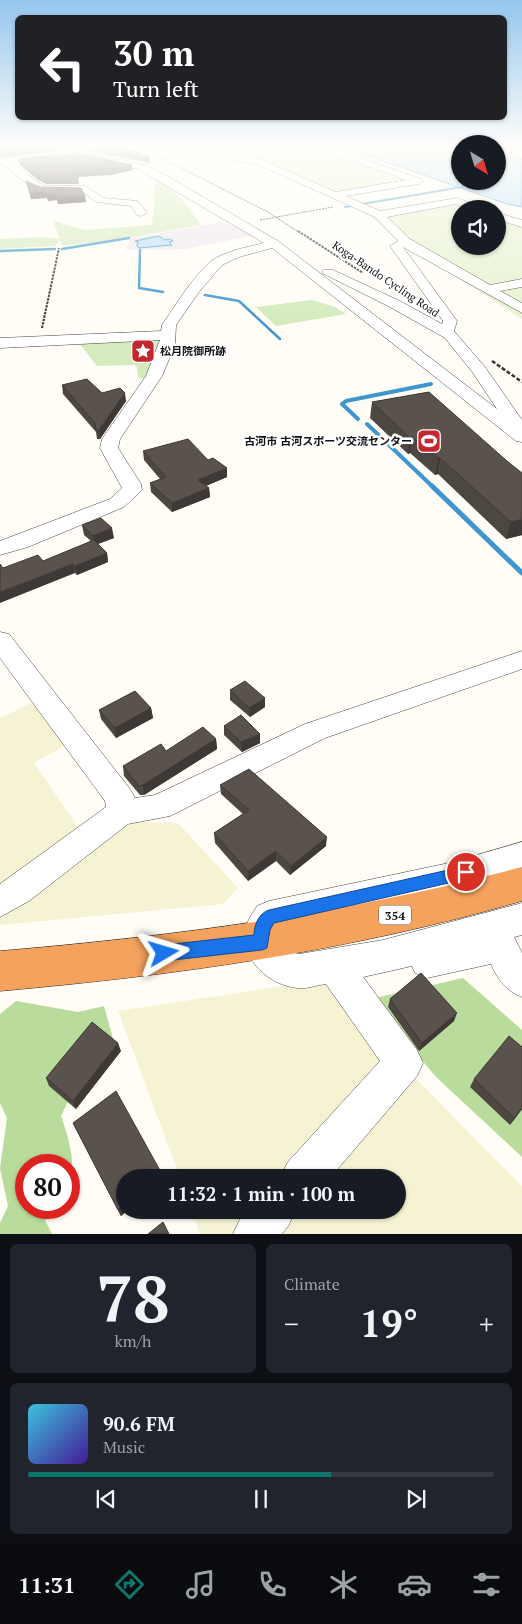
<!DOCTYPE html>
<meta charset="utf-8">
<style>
body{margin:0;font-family:"PT Serif","Noto Sans JP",serif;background:#20242c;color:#f1f3f6;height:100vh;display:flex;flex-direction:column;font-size:19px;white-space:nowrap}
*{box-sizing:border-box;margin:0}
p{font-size:16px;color:#9ea1a6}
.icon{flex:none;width:28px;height:28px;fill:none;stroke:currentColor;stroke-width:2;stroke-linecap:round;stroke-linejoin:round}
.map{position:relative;height:1234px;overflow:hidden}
.details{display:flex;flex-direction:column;gap:10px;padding:10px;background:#0d0f14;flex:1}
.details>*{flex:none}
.top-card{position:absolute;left:15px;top:15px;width:492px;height:105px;border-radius:8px;box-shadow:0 1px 4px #0004;background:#202124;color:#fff;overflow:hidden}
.needle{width:32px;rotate:142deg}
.tools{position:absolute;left:451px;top:135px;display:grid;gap:10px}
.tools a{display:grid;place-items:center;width:55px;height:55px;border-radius:50%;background:#171b24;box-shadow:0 1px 4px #0004;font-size:25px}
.speed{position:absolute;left:15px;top:1154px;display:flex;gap:10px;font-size:25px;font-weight:700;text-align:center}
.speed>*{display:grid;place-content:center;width:65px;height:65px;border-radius:50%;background:#171b24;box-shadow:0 1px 4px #0004;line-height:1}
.speed .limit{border:8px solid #d22;background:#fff;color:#111}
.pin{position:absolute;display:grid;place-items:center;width:42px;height:42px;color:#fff;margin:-21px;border:2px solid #fff;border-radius:50%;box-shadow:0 1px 5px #0007}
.me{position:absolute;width:55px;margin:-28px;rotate:83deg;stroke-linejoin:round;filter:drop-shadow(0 0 4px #0008)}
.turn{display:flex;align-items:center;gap:18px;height:105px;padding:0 15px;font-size:22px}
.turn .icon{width:65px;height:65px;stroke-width:2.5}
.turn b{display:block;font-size:35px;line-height:42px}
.big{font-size:38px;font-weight:700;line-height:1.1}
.details .widget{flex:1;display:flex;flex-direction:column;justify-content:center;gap:8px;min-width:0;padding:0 18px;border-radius:8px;background:#20242c}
.details .dial{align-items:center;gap:0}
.dial b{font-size:65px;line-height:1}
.song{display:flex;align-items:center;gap:15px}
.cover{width:60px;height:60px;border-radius:8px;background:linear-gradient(135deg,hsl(190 70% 55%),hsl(260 70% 35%))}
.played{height:5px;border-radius:2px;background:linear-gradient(90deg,#0f766e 65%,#363941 65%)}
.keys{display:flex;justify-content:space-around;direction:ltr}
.heat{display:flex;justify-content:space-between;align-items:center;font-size:28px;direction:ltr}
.details .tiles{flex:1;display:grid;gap:10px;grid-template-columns:1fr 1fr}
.widget:last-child{grid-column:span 2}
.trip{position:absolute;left:116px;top:1169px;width:290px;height:50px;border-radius:25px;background:#171b24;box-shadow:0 1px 4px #0004;font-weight:700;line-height:50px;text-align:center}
.tab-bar{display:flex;height:80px;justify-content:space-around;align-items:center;background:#090b0e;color:#9ea1a6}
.tab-bar .icon{width:35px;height:35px}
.tab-bar .on{color:#0f766e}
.tab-bar b{font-size:22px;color:#f1f3f6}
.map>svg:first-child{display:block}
.industrial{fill:#eee6ef}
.farmland{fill:#f6f3d4}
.green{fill:#d5ebbd}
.forest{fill:#b9dc9c}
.pitch{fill:#e6f2cf}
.water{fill:#b9e0f7;stroke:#3f96cf}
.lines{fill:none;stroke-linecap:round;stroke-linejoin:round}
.stream-far3{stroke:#3f96cf;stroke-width:2}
.stream-far2{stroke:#3f96cf;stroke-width:2.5}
.stream-far1{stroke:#3f96cf;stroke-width:4}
.stream{stroke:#3f96cf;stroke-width:5}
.minor-casing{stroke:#444;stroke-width:1}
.highway-casing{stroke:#222;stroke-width:1}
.path-far2{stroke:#333;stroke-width:1;stroke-dasharray:2 1;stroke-linecap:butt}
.path-far1{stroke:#333;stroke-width:2;stroke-dasharray:2.5 1;stroke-linecap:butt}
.path{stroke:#333;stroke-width:2.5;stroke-dasharray:4 2;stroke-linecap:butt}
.minor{fill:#fff;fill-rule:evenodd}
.highway{fill:#f5a25d;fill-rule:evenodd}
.wall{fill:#4d4742}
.shaded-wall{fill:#3f3936}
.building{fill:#5a524d;stroke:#3f3936}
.route{fill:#1a73e8;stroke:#114b97}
.labels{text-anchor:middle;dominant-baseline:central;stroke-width:5;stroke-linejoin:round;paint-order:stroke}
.far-street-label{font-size:11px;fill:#111;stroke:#fff}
.far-poi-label{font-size:11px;font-weight:bold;fill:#111;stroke:#fff;text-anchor:start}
.shield{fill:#fff;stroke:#585858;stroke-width:1}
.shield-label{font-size:12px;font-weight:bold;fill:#111}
</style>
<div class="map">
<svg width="522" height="1234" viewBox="0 0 522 1234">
<rect width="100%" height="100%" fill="#fffdf5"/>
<path class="industrial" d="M221,222L256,235L186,249L126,250L130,239Z"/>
<path class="farmland" d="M34,702L66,745L34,763L80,830L0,890V718Z
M133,822L178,823L238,888L223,904L0,925V913Z
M343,977L381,1059L280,1177H180L118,1011Z
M409,1072L522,1186V1234H282L301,1210H398V1178L326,1177Z
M192,1210H253L232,1234H200Z"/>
<path class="green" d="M156,180C174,187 190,209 201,225L134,237L63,246L60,240L55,246L0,249V239L42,237L60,239L53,221L85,230L152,225Z
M312,300L335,307L346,314L276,326L256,307Z
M162,338L147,380L138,378L137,367L134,365L97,366L79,343Z"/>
<path class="forest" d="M463,978L522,1030V1157L436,1077L371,999Z
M16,1001L78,1012L104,1006L115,1046L84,1068L61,1116C69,1139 77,1165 69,1189V1165H26V1208H60L45,1220L52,1234H0V1223L8,1206L0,1168L7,1118L0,1103V1014Z"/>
<path class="pitch" d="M188,147H323L426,182L344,196L378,213L459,200L483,209H460V246H498V214L522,222V319L396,238L361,209L257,163L213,156Z"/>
<path class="water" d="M343,147H460V181H498V151L522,158V207L507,204Z
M159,236L165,240L170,239L173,241L169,242L172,245L139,248L137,246L138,242L135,241Z"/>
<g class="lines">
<path class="stream-far3" d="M345,207L462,187L479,181"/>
<path class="stream-far2" d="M62,249L129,238
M140,250L139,288L163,292
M0,251L55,249
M205,295L239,301L280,339"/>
<path class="stream-far1" d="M358,419L342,404L346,401L431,384
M367,424L433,487"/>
<path class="stream" d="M432,486L522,573"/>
<g class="minor-casing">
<path id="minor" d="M207,147H218L242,157L262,160L336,192L406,180L316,147H328L422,179L423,181L418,184L346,196L380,211L457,198L482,207L483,209H467L456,204L387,217L410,239L490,285L522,279V287L500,291L522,303V313L403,247L457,321L454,331L485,367L522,420V442L516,441L272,248L239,257L222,265L199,292L176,325L175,345L162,376L120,439L118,448L141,484L142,490L124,507L28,547L0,555V541L110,499L122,488L100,448L102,439L146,376L160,340L0,348V338L161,331L162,325C174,308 198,268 216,258C230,250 248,247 264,243L138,169L80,157L14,163L37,182L46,186H85L104,198L138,201L147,213L141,216L137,215L131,206L97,202L82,192L41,191L29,186L3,164L0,165V159L80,151L144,165L169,177L278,241L497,409L473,373L445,338L390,307L322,273L323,270H333L400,301L442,324L443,321L390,246L398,241L375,217L257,164L237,161Z
M498,213L522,220V227L498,220Z
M0,632L9,634L130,789L135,798L155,795L305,724L522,651V669L325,738L170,816L128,824L29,901L0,917V884L106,807L105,801L0,658Z
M522,842V870L449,891L280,930L281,944L291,952L299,954L383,940L522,903V935L514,937L522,953V997C506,991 498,980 491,964L427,978L415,973L412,966L363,977L417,1050L423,1063L417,1076L330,1178H281L287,1163L380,1061L326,984C317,985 307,989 298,988C270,986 241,960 245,931C246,922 253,913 257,906L269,901L449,863Z
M247,1210H295L289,1225L282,1234H233L240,1219Z"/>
</g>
<g class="highway-casing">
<path id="highway" d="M522,867V901C350,951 178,975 0,991V951C177,936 350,913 522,867Z"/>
</g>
<path class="path-far2" d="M140,147L268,212L300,233
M260,220L333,207"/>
<path class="path-far1" d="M298,231L363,273
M42,328L59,248"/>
<path class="path" d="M492,361L522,382"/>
<use href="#minor" class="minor"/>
<use href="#highway" class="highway"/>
</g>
<path class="wall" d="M0,147H100L150,158V163L80,149L0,157Z
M18,159L132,165V170L111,175L78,177L79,184H46L38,180L19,164Z
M26,181L40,187L86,202L58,204L57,200L48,201L47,198L31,199Z
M62,385L102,393L126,401L100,439H97L96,432L63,394Z
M429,392L522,535L506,539L438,474L435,475L410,453L408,454L370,418L372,402Z
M143,451L208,460L227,477L206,486L209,488L210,497L172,512L151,492L150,483L160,479L144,460Z
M82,525L114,538L98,544L107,553L108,562L77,575L75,573L3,568L43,561L91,541L84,535Z
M230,690L265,707L250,717L230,700Z
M151,708L153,718L116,738L101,719L99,710Z
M224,726L260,743L242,752L224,735Z
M216,739L217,749L144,795H140L124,776L123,766L166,751Z
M220,785L326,846L290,875L276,861L248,881L215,843L214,833L243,814L221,794Z
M390,999L454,1021L419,1051L388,1007Z
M121,1051L76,1109L49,1086L46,1078Z
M474,1079L522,1109L510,1125L470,1087Z
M73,1123L125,1210H128L121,1216Z"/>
<path class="shaded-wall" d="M47,147H80V149L0,157V151Z
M132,165V170L111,175V169Z
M46,192L47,198L31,199L30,193Z
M56,194L57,200L48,201L47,195Z
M85,196L86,202L58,204L57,198Z
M125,393L126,401L100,439L99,430Z
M412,437L410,453L408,454L410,438Z
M438,458H440L438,474L435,475Z
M227,468V477L198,489V480Z
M209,488L210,497L172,512V503Z
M522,519V535L506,539L511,522Z
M112,528L114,538L95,545L93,536Z
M107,553L108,562L77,575L75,566Z
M73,564L75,573L0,603V592Z
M265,698V707L250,717L249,708Z
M151,708L153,718L116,738L115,728Z
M260,734V743L242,752L241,742Z
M216,739L217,749L144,795L143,785Z
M327,837L326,846L290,875L291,866Z
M276,851V861L248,881V871Z
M457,1013L454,1021L419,1051L422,1043Z
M118,1043L121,1051L76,1109L73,1101Z
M522,1108V1109L510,1125L514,1118Z
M162,1174L163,1178H158Z
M125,1204V1210H128L121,1216L118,1210Z"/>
<path class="building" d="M0,147H47L0,151Z
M95,147H124L150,158Z
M79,153L132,165L111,169L76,171L78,178H45L37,175L18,159Z
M26,181L40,187L81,188L85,196L57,198L56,194L47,195L46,192L30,193Z
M87,379L102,393L120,388L125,393L99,430H96L95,423L62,385Z
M429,392L507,461L522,473V519L511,522L440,458H438L412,437L410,438L372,402Z
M188,439L208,460L213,458L227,468L198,480L209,488L172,503L150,483L166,477L143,451Z
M101,518L112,528L93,536L82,525Z
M94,540L107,553L75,566L73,564L0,592V564L3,568L38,555L43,561Z
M245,681L265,698L249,708L230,690Z
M135,691L151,708L115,728L99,710Z
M241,715L260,734L241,742L224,726Z
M203,727L216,739L143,785L139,786L123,766L161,744L166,751Z
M249,769L327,837L291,866L276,851L248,871L214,833L249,810L220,785Z
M421,973L457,1013L422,1043L390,999Z
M92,1022L118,1043L73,1101L46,1078Z
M509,1036L522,1047V1108L514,1118L474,1079Z
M116,1091L162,1174L158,1178H125V1204L118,1210L73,1123Z
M163,1222L169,1234H148Z"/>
<linearGradient id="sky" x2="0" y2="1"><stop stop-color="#95c6ee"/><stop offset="0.46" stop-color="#fffefa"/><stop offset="1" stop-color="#fffefa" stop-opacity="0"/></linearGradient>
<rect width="522" height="320" fill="url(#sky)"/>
<path class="route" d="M466,866L471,868L474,872L471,877L466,879L274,923L270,930L267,948L262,950L164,961L158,959L156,953L158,948L164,945L254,935C254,925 259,913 269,910Z"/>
<defs>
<g id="sight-square" transform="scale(1.25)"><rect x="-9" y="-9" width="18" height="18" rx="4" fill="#c4262e" stroke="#fff"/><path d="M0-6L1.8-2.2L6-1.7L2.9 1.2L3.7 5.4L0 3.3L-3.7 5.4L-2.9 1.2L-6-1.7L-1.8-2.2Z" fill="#fff"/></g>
<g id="stadium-square" transform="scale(1.25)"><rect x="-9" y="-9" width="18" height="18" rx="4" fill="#c4262e" stroke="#fff"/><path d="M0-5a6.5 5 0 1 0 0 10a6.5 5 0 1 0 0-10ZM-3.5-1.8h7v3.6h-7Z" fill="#fff"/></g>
</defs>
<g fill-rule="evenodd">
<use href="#sight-square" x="143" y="351"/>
<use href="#stadium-square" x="429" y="441"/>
</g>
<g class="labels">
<g class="far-street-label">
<text transform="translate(386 279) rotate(34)">Koga-Bando Cycling Road</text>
</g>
<g class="far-poi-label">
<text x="160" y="351">松月院御所跡</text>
<text x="412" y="441" text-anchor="end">古河市 古河スポーツ交流センター</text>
</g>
<rect class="shield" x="379" y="905.5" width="32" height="19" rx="4"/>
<g class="shield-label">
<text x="395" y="915">354</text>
</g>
</g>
</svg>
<div class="tools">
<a><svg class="needle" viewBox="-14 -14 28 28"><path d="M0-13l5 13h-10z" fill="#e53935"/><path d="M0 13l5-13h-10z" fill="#9ea1a6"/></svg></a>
<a><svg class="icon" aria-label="sound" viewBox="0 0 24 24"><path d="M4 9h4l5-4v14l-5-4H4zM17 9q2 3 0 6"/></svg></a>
</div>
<div class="speed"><div class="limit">80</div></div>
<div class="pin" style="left:466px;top:872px;background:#d93025"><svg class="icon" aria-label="arrive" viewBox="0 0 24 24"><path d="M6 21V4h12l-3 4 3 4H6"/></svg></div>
<svg class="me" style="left:164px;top:953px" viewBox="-20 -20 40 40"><path d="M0-17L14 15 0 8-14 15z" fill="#1a73e8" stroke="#fff" stroke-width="4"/></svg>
<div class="trip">11:32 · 1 min · 100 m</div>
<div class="top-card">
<div class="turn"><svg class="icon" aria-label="left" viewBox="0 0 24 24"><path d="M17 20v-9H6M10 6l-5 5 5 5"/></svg><div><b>30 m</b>Turn left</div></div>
</div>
</div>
<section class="details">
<div class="tiles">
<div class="widget dial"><b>78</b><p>km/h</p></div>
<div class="widget"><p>Climate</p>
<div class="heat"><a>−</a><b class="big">19°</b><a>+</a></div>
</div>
<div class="widget">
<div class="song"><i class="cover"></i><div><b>90.6 FM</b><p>Music</p></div></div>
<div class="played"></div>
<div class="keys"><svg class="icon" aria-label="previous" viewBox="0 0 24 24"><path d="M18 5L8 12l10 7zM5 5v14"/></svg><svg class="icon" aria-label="pause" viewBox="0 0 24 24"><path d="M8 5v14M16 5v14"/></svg><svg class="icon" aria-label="next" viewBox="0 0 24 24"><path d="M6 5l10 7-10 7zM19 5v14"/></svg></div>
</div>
</div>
</section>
<nav class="tab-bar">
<b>11:31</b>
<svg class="icon on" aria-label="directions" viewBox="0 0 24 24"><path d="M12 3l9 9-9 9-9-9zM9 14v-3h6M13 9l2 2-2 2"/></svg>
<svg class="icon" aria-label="music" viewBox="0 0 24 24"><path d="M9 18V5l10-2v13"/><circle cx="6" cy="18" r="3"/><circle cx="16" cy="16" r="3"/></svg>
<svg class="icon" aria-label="phone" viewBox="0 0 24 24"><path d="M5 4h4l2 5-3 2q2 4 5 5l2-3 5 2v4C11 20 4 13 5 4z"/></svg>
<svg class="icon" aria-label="climate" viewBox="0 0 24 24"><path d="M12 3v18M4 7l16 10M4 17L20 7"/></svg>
<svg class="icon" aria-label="car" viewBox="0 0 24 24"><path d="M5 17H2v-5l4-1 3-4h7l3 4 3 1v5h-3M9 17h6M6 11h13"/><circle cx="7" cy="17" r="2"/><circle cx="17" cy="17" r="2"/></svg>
<svg class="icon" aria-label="filters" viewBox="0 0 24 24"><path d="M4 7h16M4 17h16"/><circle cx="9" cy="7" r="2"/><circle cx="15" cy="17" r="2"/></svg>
</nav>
